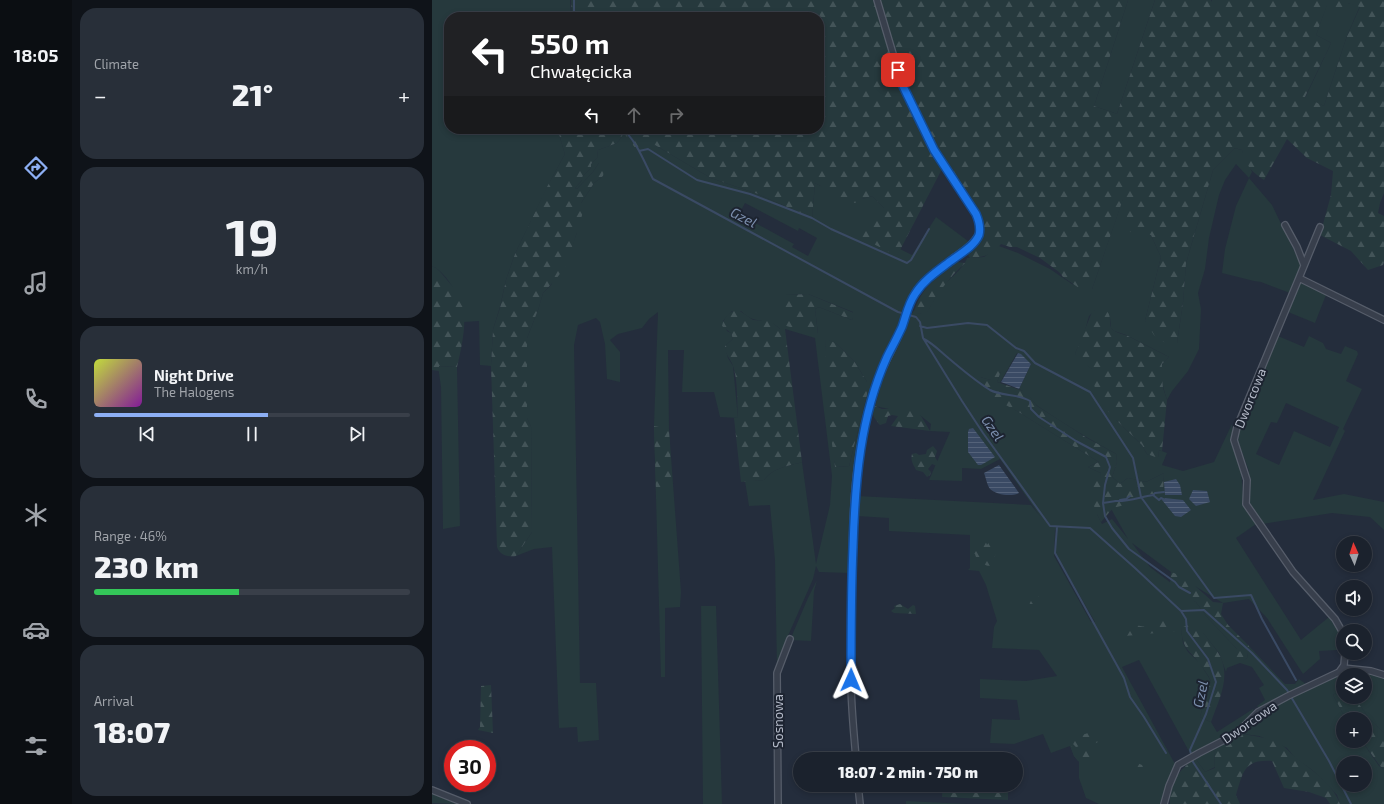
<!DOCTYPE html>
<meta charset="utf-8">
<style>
body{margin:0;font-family:"Exo 2",sans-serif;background:#282f39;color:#f1f3f6;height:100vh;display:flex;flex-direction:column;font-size:15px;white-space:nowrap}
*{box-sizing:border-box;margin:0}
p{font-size:13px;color:#a0a4aa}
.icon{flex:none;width:22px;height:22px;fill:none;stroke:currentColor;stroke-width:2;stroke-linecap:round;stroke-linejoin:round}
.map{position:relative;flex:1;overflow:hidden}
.panel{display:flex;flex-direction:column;gap:8px;padding:8px;background:#0f1319;width:360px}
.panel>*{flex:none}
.banner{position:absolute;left:12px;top:12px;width:380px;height:122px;border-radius:16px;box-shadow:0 2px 6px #0003,0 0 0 1px #393f49;background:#202124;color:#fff;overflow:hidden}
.needle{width:26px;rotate:357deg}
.buttons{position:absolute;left:904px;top:536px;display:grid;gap:8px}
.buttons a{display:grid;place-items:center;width:36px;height:36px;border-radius:50%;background:#1b222d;box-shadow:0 2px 6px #0003,0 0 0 1px #393f49;font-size:20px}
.speed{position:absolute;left:12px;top:740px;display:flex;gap:8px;font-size:20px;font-weight:700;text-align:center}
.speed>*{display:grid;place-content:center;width:52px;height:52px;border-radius:50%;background:#1b222d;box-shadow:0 2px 6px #0003,0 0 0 1px #393f49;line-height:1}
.speed .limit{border:6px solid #d22;background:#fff;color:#111}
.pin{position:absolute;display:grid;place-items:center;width:34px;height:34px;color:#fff;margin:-17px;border-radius:8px;box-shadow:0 2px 6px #0006}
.me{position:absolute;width:44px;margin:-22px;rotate:1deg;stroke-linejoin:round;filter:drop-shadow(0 0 3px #0008)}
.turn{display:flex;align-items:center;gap:14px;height:84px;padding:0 20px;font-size:18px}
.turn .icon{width:52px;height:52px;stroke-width:2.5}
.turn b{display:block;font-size:28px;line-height:34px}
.lanes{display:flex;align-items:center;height:38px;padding:0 20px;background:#0003;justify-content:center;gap:20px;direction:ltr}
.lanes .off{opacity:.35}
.big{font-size:30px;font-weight:800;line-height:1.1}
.panel .widget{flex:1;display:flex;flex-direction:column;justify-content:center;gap:6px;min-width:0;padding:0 14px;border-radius:16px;background:#282f39}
.panel .dial{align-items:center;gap:0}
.dial b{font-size:52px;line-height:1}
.song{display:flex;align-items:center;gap:12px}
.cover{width:48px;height:48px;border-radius:6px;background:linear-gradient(135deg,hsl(70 70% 55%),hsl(290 70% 35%))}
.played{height:4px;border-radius:2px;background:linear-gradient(90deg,#8daff4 55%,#393f49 55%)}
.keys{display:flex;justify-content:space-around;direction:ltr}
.heat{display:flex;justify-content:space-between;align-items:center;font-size:22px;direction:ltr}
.charge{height:6px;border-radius:3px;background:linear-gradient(90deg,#34c759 46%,#393f49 0)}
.trip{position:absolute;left:361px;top:752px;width:230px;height:40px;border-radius:20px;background:#1b222d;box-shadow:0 2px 6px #0003,0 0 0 1px #393f49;font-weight:800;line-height:40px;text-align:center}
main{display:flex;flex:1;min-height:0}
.tabs{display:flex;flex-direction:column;width:72px;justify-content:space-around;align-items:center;background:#0b0e12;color:#a0a4aa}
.tabs .icon{width:28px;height:28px}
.tabs .current{color:#8daff4}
.tabs b{font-size:18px;color:#f1f3f6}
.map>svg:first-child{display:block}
.grass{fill:#26393d;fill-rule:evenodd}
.forest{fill:url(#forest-firs);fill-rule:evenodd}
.water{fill:url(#water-rules)}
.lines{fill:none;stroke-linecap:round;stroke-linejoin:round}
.stream{stroke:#3a4a64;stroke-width:2}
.street-casing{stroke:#565d6a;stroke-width:8}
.street{stroke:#383f4c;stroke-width:5.5}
.route-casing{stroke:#114b97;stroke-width:10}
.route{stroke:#1a73e8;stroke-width:7}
.labels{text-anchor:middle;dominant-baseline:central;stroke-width:4;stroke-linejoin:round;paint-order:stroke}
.street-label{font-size:13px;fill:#b4bac8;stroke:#1d2431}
.water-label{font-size:14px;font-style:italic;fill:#7c8fae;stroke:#1d2431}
</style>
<main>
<nav class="tabs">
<b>18:05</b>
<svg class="icon current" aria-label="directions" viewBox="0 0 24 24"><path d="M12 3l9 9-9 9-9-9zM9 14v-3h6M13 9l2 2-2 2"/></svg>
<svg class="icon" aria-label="music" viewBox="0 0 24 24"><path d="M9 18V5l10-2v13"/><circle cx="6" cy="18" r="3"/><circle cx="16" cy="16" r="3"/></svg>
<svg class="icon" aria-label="phone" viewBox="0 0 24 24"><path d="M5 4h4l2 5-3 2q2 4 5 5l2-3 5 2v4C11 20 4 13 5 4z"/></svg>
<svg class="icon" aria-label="climate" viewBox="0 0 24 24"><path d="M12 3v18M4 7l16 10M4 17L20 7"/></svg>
<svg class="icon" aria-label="car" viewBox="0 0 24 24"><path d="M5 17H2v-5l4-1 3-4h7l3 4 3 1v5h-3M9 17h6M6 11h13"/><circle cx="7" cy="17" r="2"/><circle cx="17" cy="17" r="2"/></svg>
<svg class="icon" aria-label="filters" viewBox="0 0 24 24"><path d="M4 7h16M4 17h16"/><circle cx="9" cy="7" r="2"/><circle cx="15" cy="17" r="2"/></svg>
</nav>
<section class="panel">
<div class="widget"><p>Climate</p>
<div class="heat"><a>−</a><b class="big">21°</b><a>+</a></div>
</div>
<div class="widget dial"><b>19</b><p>km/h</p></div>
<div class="widget">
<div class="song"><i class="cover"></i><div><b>Night Drive</b><p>The Halogens</p></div></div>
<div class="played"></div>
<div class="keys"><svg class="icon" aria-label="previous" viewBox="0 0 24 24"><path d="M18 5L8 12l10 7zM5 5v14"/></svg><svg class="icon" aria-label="pause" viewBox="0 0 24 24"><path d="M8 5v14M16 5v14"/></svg><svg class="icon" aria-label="next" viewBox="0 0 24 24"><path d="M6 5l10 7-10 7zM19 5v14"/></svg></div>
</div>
<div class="widget"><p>Range · 46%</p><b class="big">230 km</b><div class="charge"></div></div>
<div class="widget"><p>Arrival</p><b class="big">18:07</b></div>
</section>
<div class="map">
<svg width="952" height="804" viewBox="0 0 952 804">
<defs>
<pattern id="forest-firs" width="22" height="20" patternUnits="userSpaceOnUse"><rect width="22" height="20" fill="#26393d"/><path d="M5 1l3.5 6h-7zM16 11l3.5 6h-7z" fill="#435458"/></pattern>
<pattern id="water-rules" width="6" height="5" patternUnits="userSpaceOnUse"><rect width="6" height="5" fill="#3a4a64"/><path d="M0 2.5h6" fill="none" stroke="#546279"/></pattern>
</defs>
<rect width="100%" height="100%" fill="#242d3c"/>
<path class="grass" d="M0,0H138L139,17H17V129H124L126,131L133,154L119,180L83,254L74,280L68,307L61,330L59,366L48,365L47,321L32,322C32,305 16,272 0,266Z
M696,0H723L685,114L662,106Z
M916,3L928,6L915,36L892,106L873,98L899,43L884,35L895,4Z
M192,133L223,145L279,178L326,194L380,218L383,183L389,186L430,199L440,196L452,208L465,255L468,249L480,255L504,217L540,244L498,273L482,292L466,331L446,372L422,466H424L422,481L417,573L387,572L384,566L381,579L355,638L345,668L343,560L338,505L317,506L313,481L332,480C340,468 357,466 370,462L384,564L398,505L400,476L383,338L353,329H348C335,316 323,326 309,311H300L291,321L295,331L299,333L301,339L293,346L296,358L301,366L306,418L288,417L282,392H250L252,350H236L237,429L249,592L248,607L233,608V677H229L222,426L226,312L217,319L210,328L186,334L178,340L188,352V382L175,379L173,344L168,322L164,318L146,325L142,345L148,683H164L167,740L146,742L145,727L127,728L120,547L102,549L84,556L100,532L99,427L95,418V338L106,310L111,293L119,285L140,246L144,235L149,203L162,183L171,176L167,163L161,172L145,189L143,188L150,180V177L159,168V164L165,158L166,150L185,143ZM313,203L366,231L367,228L385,238L376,256L360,247L362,244L307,214ZM376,294L421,312L420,320L387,307L383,309L386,334L354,295ZM393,339L405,344L422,361L435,382V395L417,466L403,467Z
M803,148L810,150L820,172L817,178L840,205L869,265L858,293L829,282L822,281L790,273L793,249L804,206L817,178L804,164L793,180L787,195L777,238L773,269L766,293L769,309L767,349L756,371L740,391L735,400C732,391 727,374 730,365C731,362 735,359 737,357L694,335L682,331L679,328L678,318L663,310L657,316L652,334L643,354L660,369L685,421L710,445L715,454L726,457L727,450L735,453L730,465L751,471L782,462L800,424L801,439L805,459L809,471L812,507L820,517L824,524L804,538L869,640L897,617L907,633L909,646L905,650L887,651L888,659L871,674L835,618L817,599L791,603L739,572L700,543L718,567L764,602L775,617L805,649L808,662L815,658L817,646L853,684H863L867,679L875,685L828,709L825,706L833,700L827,688L832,685L820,667L808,663L795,668L794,672L787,653L771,633L749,628L751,643L756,652L768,663L779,681L768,717L779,722L785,732L821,709L823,713L804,731L759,755L707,660L690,667L743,764L728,804H667L654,798L647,778V762L642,756L638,746L619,753L611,734L582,744L558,743L560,719L588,720L585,700L548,698V679L594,681L625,676L607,650L560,648L562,627L565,621L554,585L547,571L536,570L538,568V535L457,531V518L425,516V496L599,505L608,516L568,459L549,469L530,468V481L497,480L518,432L498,431L499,424L489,416L443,406L453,371L476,319L483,309L485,314L495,312C500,303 505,293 512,285C520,276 531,269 535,258L552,257L567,246L586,253L618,269L640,284L660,289L691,198L719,235L729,257L713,321L745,343L751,302L754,263L781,170ZM585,353L599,364L587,389C597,393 599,401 607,407C632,424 657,439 684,454L685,462L680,477L688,484L696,478L714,482L732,473L731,492L678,507L696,539L680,519L670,524L665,514L669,473L656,467L667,462L579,407L548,377L558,380L569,371L565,382L568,383ZM625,529L623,553L663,622H659L622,556L623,530Z
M869,283L881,287L894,295L883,323L856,312L867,284Z
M846,336L872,347L877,336L891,343L894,349L909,354L913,346L925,351L926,354L914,381L930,389L911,429L913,431L881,500L912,494L952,502V530L938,517L900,513L830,524L817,506L816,495L817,471L806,441L808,423L819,401ZM854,403L907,427L898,447L862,431L847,465L824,454L839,422L845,423Z
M6,366L25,367L28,526L11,529L9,387Z
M385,580L382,591L379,641L358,640L376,598Z
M269,606H284L290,804H271Z
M920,673L944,674L952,678V733L936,717L922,697H933V675H911V689L901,695L914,719H911V741H930L947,766L952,769V804H908L905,795L890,779L880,770L863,758L855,748L827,736L810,734L827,716L848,702L908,674ZM911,763H933V785H911Z
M782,749L783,767L773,772L763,758Z
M0,792L28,804L0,803Z
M474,801L535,804H474Z"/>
<path class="forest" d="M139,0H696L662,106L685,114L723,0H779L780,2V0H952V193L948,203L946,213L952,216V262L951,265L936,270L919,251L888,235L899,195L901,171L875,158L855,139L832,180C818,170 815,167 810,150L803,148L781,170L754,263L751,302L745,343L736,345L722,335L713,321L729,257L719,235L698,232L691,199L660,289L650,290L631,277L627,272L608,258L585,247H578L569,244C559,255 553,257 538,258L535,253L547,238L549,228L512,165L465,256L428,237L452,208L440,196L430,199L423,203L396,199L389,186L383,183L380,218L326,194L279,178L223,145L204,149L192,133L185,143L166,150L165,158L159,164V168L150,177V180L143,188L145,189L161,172L167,163L173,164L171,176L162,183L149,203L151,212L137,258L133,267L124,279L111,293L106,310L95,338V418L99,427L100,532L84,556C75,557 68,555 65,547L59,366L61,330L68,308L74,280L83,254L115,187L133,154L126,131L124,129H387V17H140ZM916,3L928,7L915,36L892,106L873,97L899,43L884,35L895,5L911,13Z
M525,262L533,263C517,278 505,293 495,313L484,314L483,309C491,286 506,276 525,262Z
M0,266C7,269 10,274 15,280C21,287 27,294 30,303C36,320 29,350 25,367L7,366V371L0,370Z
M376,294L422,313L420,320L387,307L383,309L386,335L351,325L350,301L354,295Z
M305,309L321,320L338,321L348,329H353L370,462C357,466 340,468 332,480L309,482L302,418H306C305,404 306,379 301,366C299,359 293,355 293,346L301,339L299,333L290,326C292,317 298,312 305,309Z
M672,309C682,315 675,325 681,330C685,333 691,334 696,336C709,343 723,350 737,357L730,364V376L731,388L735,400L730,451L727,450L726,458L715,454L710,445L682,418L674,409L666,396L661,382L660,369C654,364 647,360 643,354L660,312L663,310Z
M393,338L405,344L422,361L435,382V395L417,466L403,467L395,405Z
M563,370L569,371L565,382L594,392L605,406L655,438L684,454L685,462L680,477L688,484L696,478L714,482L732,473L731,494H719L704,502L681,508L669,522C661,508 659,497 660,481L668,478L669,473L656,467L667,462L585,411L549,392L543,384L548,377L558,380Z
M443,406L450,409H476L489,416L498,431L459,426L466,416L460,415L456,416L454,423L448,425C443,418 438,416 443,406Z
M222,426L237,429L240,490L224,491Z
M501,446L505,451L503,457L507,464L505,466L500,464L496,469L499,472L498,475L495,477L491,472L484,470C482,465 478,461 480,454L484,453L487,455L494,454L495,450Z
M552,538L555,545L558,541L563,544L562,547L557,551L564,553L562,558L565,562V564C554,568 555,565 545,560L543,554L539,553L538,550L545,549L548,541Z
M739,572L753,577L781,602L791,603L789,614L796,625L817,646L815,658L808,663L804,658L805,649L775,617L764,602L755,597L738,583Z
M596,591H599L601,594L607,593L606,595L608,599L607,602L603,604H598C595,600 593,596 596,591Z
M468,604L476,609L481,605L483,606L484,614L462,613L459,611L463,608L462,606Z
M734,616L745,631L693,636L688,632L698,629L699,625C707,625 712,628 720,626L723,620Z
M763,622C770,632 778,641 785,651C801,674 787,699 779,722L768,717L779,681C776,675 772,669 768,664C757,649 751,651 749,628Z
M59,685L61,733L46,730L48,727L49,686Z
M911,689V697H922L936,717L952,733V769L948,766L930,741H933V719H914L901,695Z
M659,728L664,729L668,738C667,743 664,743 660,744V755L657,761L651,759L646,761L642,756L638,745L644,750L652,752L651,749L648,746L644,747L641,744V738L659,732Z
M810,734C821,736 832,737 843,741C852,745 857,752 864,758C881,771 901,784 908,804H898L894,798L877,792L852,788L840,761C812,759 811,772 804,795L808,804H738C736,782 747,771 763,758L773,772L783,768L782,749Z
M703,762L710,765L717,780L712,782L708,780L699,769L700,765Z
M511,785H576V800L510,797Z"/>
<path class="water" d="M586,353L589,354L599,364L587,389L569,382Z
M541,428L563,457L549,465H546L536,452V432L537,429Z
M567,465L587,493C580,497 564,495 558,489C555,485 554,478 552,473Z
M744,479L748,485L750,495H733L732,482Z
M761,490L775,491L778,502L764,506L757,499Z
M733,498L751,500L759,510L749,517L743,516L730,500Z"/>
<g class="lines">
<path class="stream" d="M142,0V17
M190,129C204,139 213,164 221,179L466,312L484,317L488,322L491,338L530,401L551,433L618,526L658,528L703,568L749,611L754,619L755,631L776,659L784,682L774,714L758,750L761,762L789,804
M207,151L216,149L265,180L318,194L380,218L399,229L475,263L479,260L497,229
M488,326L495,328L536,323L555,325L584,348L592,351L603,363L658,392L701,458L709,497L782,598L819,595L830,619L864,680
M492,339C500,343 507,350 514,356C528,368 542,380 558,390C569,396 588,394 598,401L599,409L607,417L644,441L674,457L678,467L673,485L671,503L673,516L680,528L697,549L743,582L747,587L758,593
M721,495L723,493L732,492
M688,500L694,499L698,496
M683,501C696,502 708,497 721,495L727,500L729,498L731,499
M671,503L684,501
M625,527L623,553L692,678L698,697L712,717L734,753
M749,611L772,610L820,653L855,690L897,761L919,804"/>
<g class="street-casing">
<path id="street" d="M853,225L865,247L872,265
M867,278L888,227
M911,633L903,619L861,572L814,504L815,480L802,440L805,427L867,278L952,320
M911,668L939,671L952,675
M424,759C422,733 419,707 419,680C419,656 420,632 420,608C420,531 419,450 447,377C454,360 463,344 470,328C475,313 477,298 488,287C499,276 511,266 523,257C531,251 540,246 545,237C550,229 547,222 544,214L502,150L470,84L445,0
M426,785L428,804
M0,790L35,804
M346,804L345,673L358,639
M732,804L737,786L746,765L767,753L804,734L826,712L856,696L907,672L912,665L913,653"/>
</g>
<use href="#street" class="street"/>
</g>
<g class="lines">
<g class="route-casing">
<path id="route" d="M419,680C419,636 419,591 421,547C423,482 428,417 455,357C460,347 465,338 470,327C474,316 476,304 483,294C491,281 504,272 516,263C526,255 542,247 547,235C549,227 547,221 544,214L502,150L470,84L466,70"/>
</g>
<use href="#route" class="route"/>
</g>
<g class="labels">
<g class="street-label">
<text transform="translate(818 398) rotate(-68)">Dworcowa</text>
<text transform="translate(346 721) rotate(-90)">Sosnowa</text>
<text transform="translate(817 722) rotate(-35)">Dworcowa</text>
</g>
<g class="water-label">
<text transform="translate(312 217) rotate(28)">Gzel</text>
<text transform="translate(561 428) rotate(55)">Gzel</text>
<text transform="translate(768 694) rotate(-78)">Gzel</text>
</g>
</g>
</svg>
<div class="buttons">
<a><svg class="needle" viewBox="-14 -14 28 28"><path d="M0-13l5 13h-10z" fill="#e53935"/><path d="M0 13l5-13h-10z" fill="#a0a4aa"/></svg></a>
<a><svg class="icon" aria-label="sound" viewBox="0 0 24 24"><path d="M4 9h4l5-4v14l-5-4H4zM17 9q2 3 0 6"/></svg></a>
<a><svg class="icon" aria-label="search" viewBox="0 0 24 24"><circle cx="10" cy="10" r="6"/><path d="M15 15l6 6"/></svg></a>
<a><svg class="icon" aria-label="layers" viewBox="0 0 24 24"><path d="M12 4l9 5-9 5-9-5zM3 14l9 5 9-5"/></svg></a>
<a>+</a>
<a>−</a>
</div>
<div class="speed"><div class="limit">30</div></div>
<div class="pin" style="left:466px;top:70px;background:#d93025"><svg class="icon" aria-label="arrive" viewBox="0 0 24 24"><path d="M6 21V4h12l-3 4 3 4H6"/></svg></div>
<svg class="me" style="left:419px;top:680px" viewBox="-20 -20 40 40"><path d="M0-17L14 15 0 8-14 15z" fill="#1a73e8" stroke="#fff" stroke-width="4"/></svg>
<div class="trip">18:07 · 2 min · 750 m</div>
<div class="banner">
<div class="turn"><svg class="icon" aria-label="left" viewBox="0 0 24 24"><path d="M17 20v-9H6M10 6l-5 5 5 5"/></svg><div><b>550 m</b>Chwałęcicka</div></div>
<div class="lanes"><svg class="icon" aria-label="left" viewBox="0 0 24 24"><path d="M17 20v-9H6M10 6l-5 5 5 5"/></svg><svg class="icon off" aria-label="ahead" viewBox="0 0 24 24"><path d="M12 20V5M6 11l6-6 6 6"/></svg><svg class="icon off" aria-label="right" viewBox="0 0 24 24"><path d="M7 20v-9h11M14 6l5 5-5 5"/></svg></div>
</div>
</div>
</main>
